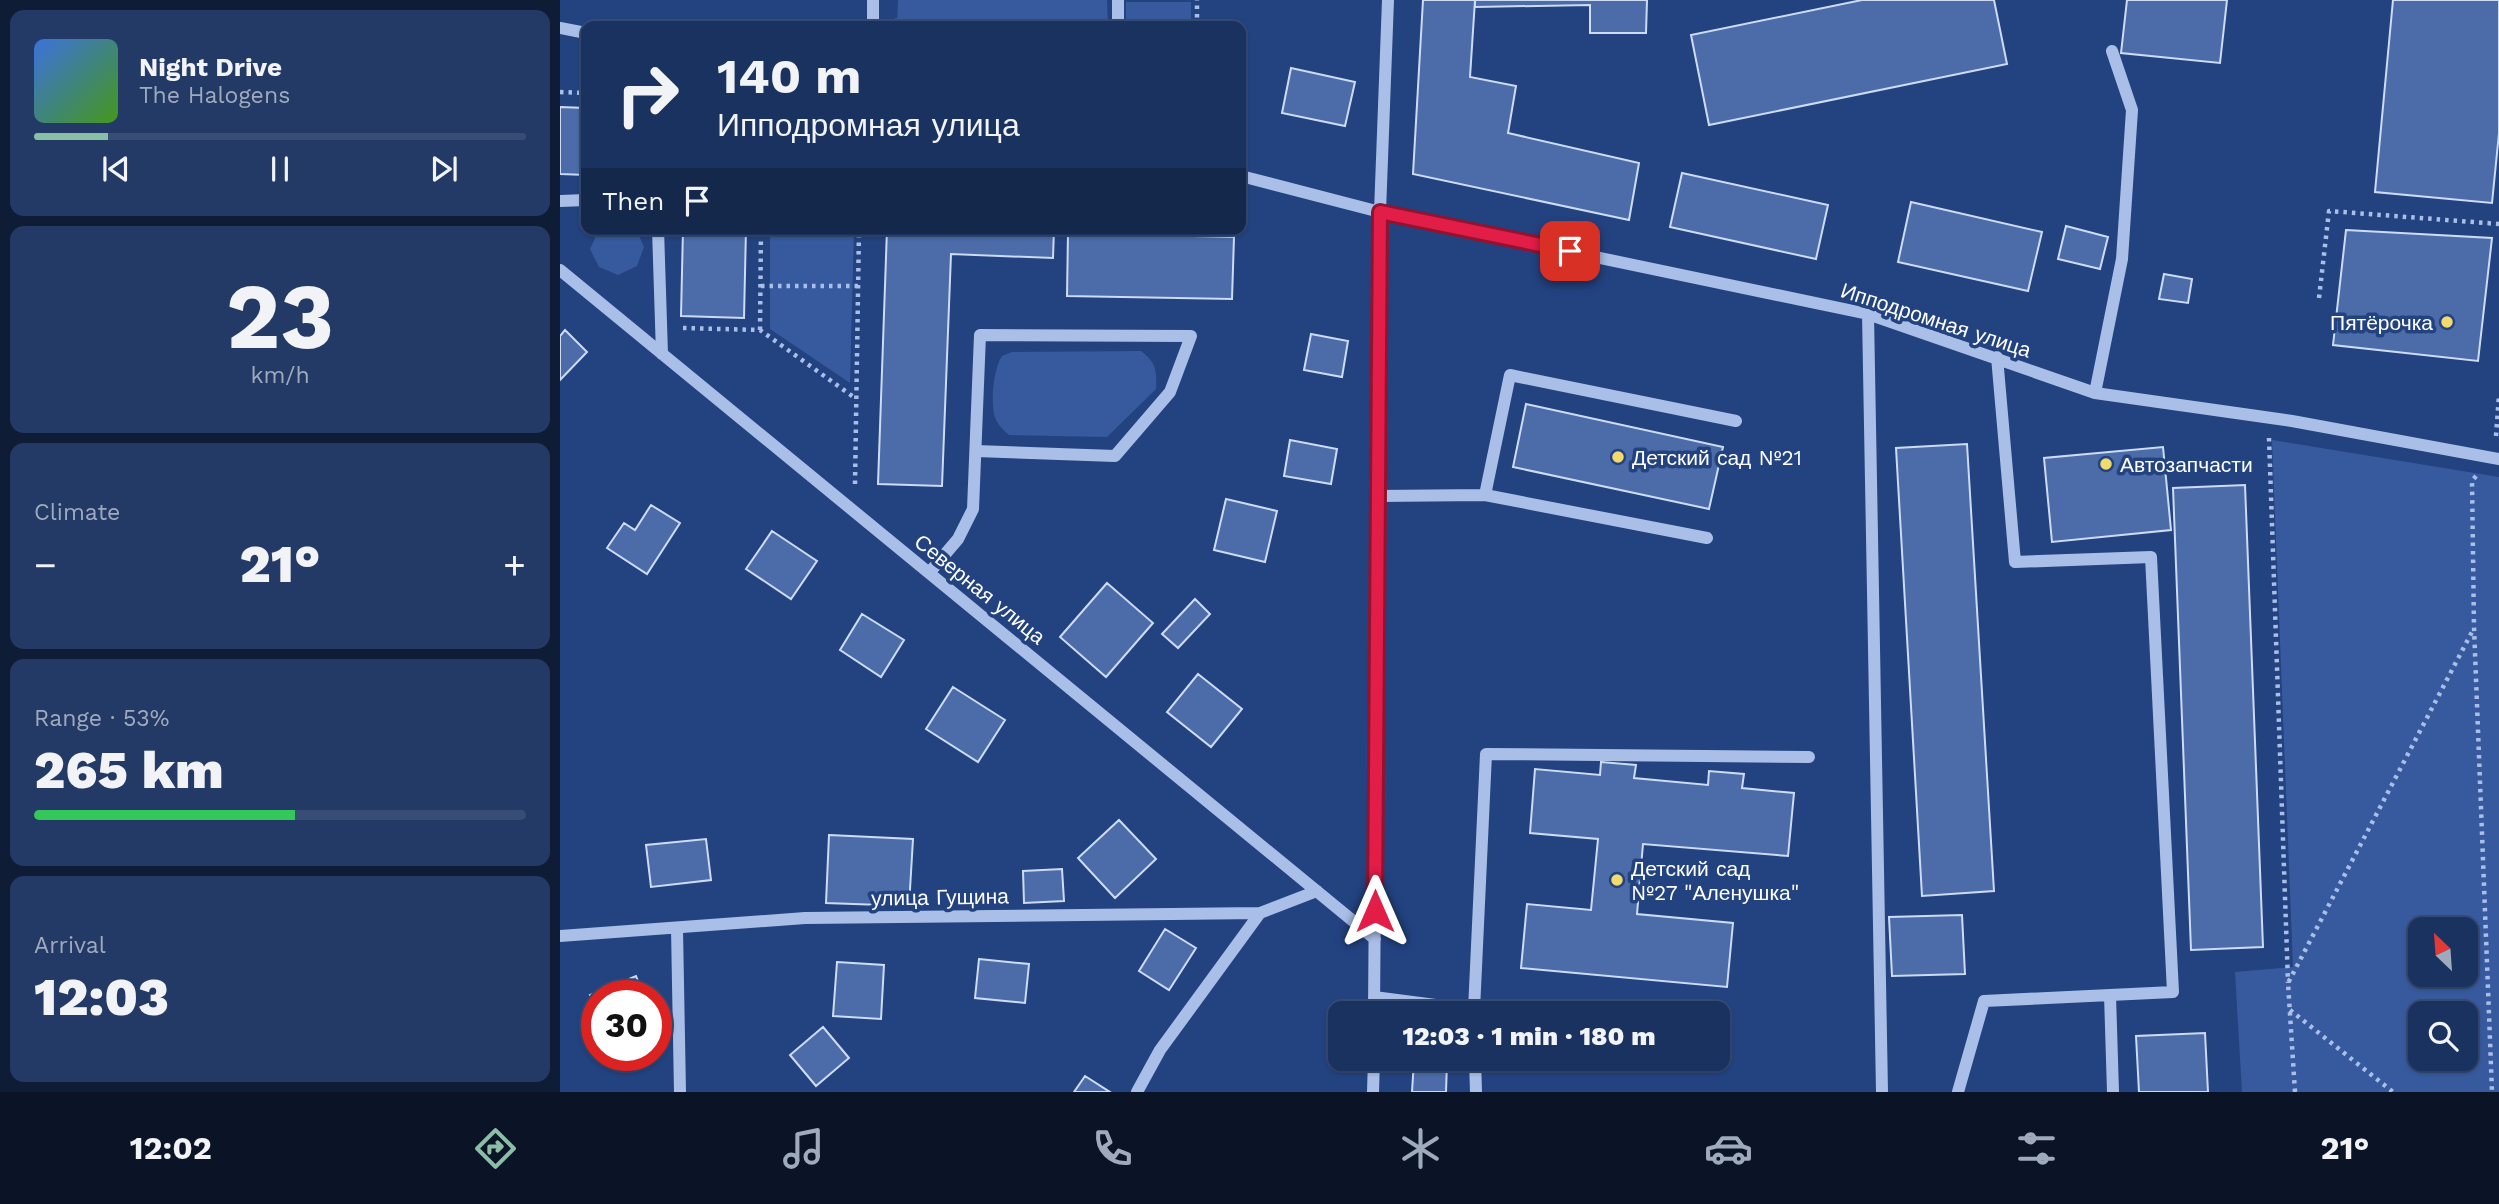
<!DOCTYPE html>
<meta charset="utf-8">
<style>
body{margin:0;font-family:"Work Sans",sans-serif;background:#233a66;color:#f1f3f6;height:100vh;display:flex;flex-direction:column;font-size:26px;white-space:nowrap}
*{box-sizing:border-box;margin:0}
p{font-size:23px;color:#9faabd}
.icon{flex:none;width:38px;height:38px;fill:none;stroke:currentColor;stroke-width:2;stroke-linecap:round;stroke-linejoin:round}
.map{position:relative;flex:1;overflow:hidden}
.sheet{display:flex;flex-direction:column;gap:10px;padding:10px;background:#0e1c35;width:560px}
.sheet>*{flex:none}
.hud{position:absolute;left:21px;top:21px;width:665px;height:214px;border-radius:14px;box-shadow:0 2px 5px #0004,0 0 0 2px #384d75;background:#1a3260;color:#f1f3f6;overflow:hidden}
.needle{width:46px;rotate:335deg}
.fabs{position:absolute;left:1848px;top:917px;display:grid;gap:14px}
.fabs a{display:grid;place-items:center;width:70px;height:70px;border-radius:14px;background:#1a3260;box-shadow:0 2px 5px #0004,0 0 0 2px #384d75;font-size:35px}
.speed{position:absolute;left:21px;top:980px;display:flex;gap:14px;font-size:35px;font-weight:700;text-align:center}
.speed>*{display:grid;place-content:center;width:91px;height:91px;border-radius:50%;background:#1a3260;box-shadow:0 2px 5px #0004,0 0 0 2px #384d75;line-height:1}
.speed .limit{border:10px solid #d22;background:#fff;color:#111}
.pin{position:absolute;display:grid;place-items:center;width:60px;height:60px;color:#fff;margin:-30px;border-radius:14px;box-shadow:0 4px 10px #0006}
.me{position:absolute;width:77px;margin:-38px;rotate:0deg;stroke-linejoin:round;filter:drop-shadow(0 0 5px #0008)}
.turn{display:flex;align-items:center;gap:24px;height:147px;padding:0 21px;font-size:32px}
.turn .icon{width:91px;height:91px;stroke-width:2.5}
.turn b{display:block;font-size:49px;line-height:60px}
.then{display:flex;align-items:center;height:66px;padding:0 21px;background:#0003;gap:14px;font-size:26px}
.big{font-size:52px;font-weight:800;line-height:1.1}
.sheet .card{flex:1;display:flex;flex-direction:column;justify-content:center;gap:10px;min-width:0;padding:0 24px;border-radius:14px;background:#233a66}
.sheet .dial{align-items:center;gap:0}
.dial b{font-size:91px;line-height:1}
.song{display:flex;align-items:center;gap:21px}
.cover{width:84px;height:84px;border-radius:10px;background:linear-gradient(135deg,hsl(220 70% 55%),hsl(100 70% 35%))}
.played{height:7px;border-radius:4px;background:linear-gradient(90deg,#8abfa5 15%,#384d75 15%)}
.keys{display:flex;justify-content:space-around;direction:ltr}
.heat{display:flex;justify-content:space-between;align-items:center;font-size:38px;direction:ltr}
.charge{height:10px;border-radius:5px;background:linear-gradient(90deg,#34c759 53%,#384d75 0)}
.trip{position:absolute;left:768px;top:1001px;width:402px;height:70px;border-radius:14px;background:#1a3260;box-shadow:0 2px 5px #0004,0 0 0 2px #384d75;font-weight:800;line-height:70px;text-align:center}
.tab-bar{display:flex;height:112px;justify-content:space-around;align-items:center;background:#0a1426;color:#9faabd}
.tab-bar .icon{width:49px;height:49px}
.tab-bar .on{color:#8abfa5}
.tab-bar b{font-size:32px;color:#f1f3f6}
main{display:flex;flex:1;min-height:0}
.map>svg:first-child{display:block}
.green{fill:#375a9e;fill-rule:evenodd}
.building{fill:#4b6ba9;stroke:#cddbf5;stroke-width:2}
.lines{fill:none;stroke-linecap:round;stroke-linejoin:round}
.path{stroke:#aabfe7;stroke-width:4.5;stroke-dasharray:3.5 5;stroke-linecap:butt}
.minor{stroke:#aabfe7;stroke-width:12}
.route-casing{stroke:#92132f;stroke-width:18}
.route{stroke:#e11d48;stroke-width:12}
.poi-dot{fill:#f2da6d;stroke:#234280;stroke-width:2.5}
.labels{text-anchor:middle;dominant-baseline:central;stroke-width:7;stroke-linejoin:round;paint-order:stroke}
.street-label{font-size:21px;fill:#fff;stroke:#234280}
.poi-label{font-size:21px;fill:#fff;stroke:#234280;text-anchor:start}
</style>
<main>
<section class="sheet">
<div class="card">
<div class="song"><i class="cover"></i><div><b>Night Drive</b><p>The Halogens</p></div></div>
<div class="played"></div>
<div class="keys"><svg class="icon" aria-label="previous" viewBox="0 0 24 24"><path d="M18 5L8 12l10 7zM5 5v14"/></svg><svg class="icon" aria-label="pause" viewBox="0 0 24 24"><path d="M8 5v14M16 5v14"/></svg><svg class="icon" aria-label="next" viewBox="0 0 24 24"><path d="M6 5l10 7-10 7zM19 5v14"/></svg></div>
</div>
<div class="card dial"><b>23</b><p>km/h</p></div>
<div class="card"><p>Climate</p>
<div class="heat"><a>−</a><b class="big">21°</b><a>+</a></div>
</div>
<div class="card"><p>Range · 53%</p><b class="big">265 km</b><div class="charge"></div></div>
<div class="card"><p>Arrival</p><b class="big">12:03</b></div>
</section>
<div class="map">
<svg width="1939" height="1092" viewBox="0 0 1939 1092">
<rect width="100%" height="100%" fill="#234280"/>
<path class="green" d="M338,0H547L548,26H337Z
M566,2H631V26H566Z
M39,229H76L84,247L77,266L58,275L39,267L30,249Z
M214,229H294L290,383L210,329V231Z
M581,351C596,362 597,371 596,389L547,437L449,435C443,430 437,424 435,417C430,403 434,367 442,356L452,352Z
M1712,440L1939,477V1092H1682L1675,972L1733,967ZM1906,929V975H1860V929ZM1906,1013V1059H1860V1013Z"/>
<path class="building" d="M863,0H915L910,77L956,86L948,133L1079,163L1069,220L853,174Z
M915,0H1087L1086,33H1030V5L915,7Z
M1302,0H1434L1447,64L1149,125L1131,35Z
M1567,0H1667L1660,63L1561,53Z
M1833,0H1939V133L1932,203L1815,192Z
M731,68L795,82L785,126L722,113Z
M0,107L26,108V175L0,174Z
M1122,173L1268,205L1256,259L1110,227Z
M1351,202L1482,232L1468,291L1338,262Z
M1506,226L1548,237L1540,269L1498,259Z
M123,229H186L184,318L121,316Z
M327,229H494L493,258L391,254L382,486L318,484Z
M1786,230L1932,238L1918,361L1773,345Z
M508,233L674,237L672,299L507,296Z
M1604,274L1632,279L1628,303L1599,299Z
M5,330L27,352L0,380V336Z
M751,334L788,341L782,377L744,370Z
M966,404L1163,447L1149,509L953,467Z
M730,440L777,449L771,484L724,476Z
M1407,444L1434,891L1362,896L1336,448Z
M1603,447L1611,530L1492,542L1484,458Z
M1685,485L1703,947L1631,950L1613,488Z
M666,499L717,511L705,562L654,550Z
M91,505L120,523L87,574L47,548L64,523L75,530Z
M212,531L257,561L231,599L186,569Z
M547,583L593,623L546,677L500,637Z
M635,599L650,614L618,648L602,634Z
M302,614L344,640L321,677L280,650Z
M638,674L682,709L651,747L607,712Z
M393,687L445,720L418,762L366,729Z
M1041,762L1076,765L1074,778L1148,785L1149,771L1184,774L1182,788L1234,793L1228,856L1083,844L1077,914L1173,923L1167,987L961,968L967,904L1031,910L1038,839L970,833L975,769L1040,775Z
M559,820L596,859L555,898L518,858Z
M269,835L353,839L349,906L266,903Z
M146,839L151,880L91,887L86,845Z
M502,869L504,901L464,903L463,871Z
M1402,915L1405,974L1332,976L1329,917Z
M605,929L636,948L609,990L579,971Z
M419,959L469,964L465,1003L415,998Z
M277,962L324,965L321,1019L273,1016Z
M76,976L84,996H37V1013L30,995Z
M263,1027L289,1058L256,1086L230,1055Z
M1645,1033L1648,1092H1579L1576,1036Z
M854,1060L887,1061L886,1092H852Z
M525,1076L550,1092H514Z"/>
<g class="lines">
<path class="path" d="M335,21L450,26
M637,26V0
M0,92L26,93
M201,286H298
M1759,298L1769,211L1939,224
M123,328L200,330L295,398
M200,330L201,229
M1936,436L1939,395
M1709,438L1728,983
M1916,476L1912,481L1914,627L1932,1092
M295,484L299,229
M1730,1010L1833,1092
M1735,1092L1728,983L1914,628"/>
<path class="minor" d="M558,0V26
M313,26V0
M0,28L26,33
M681,176L820,212L1308,314L1535,393L1732,421L1939,459
M0,201L26,200
M98,229L102,354
M0,270L815,939
M1308,314L1322,1092
M1437,357L1455,562L1591,557L1613,992L1550,995L1553,1092
M1535,393L1562,259L1572,110L1552,51
M925,495L950,375L1176,421
M817,496L925,495L1147,538
M369,573L398,539L413,509L420,335L631,336L610,392L555,456L416,451
M117,929L120,1092
M0,936L245,918L700,913L757,891
M814,997L914,1010V1013
M914,1010L926,754L1249,757
M814,1013L820,212L828,0
M915,1059L916,1092
M577,1092L600,1050L700,913
M813,1092L814,1059
M1398,1092L1424,1001L1550,995"/>
</g>
<g class="lines">
<g class="route-casing">
<path id="route" d="M815,911L820,212L1010,251"/>
</g>
<use href="#route" class="route"/>
</g>
<g class="poi-dot">
<circle cx="1887" cy="322" r="7"/>
<circle cx="1058" cy="457" r="7"/>
<circle cx="1546" cy="464" r="7"/>
<circle cx="1057" cy="880" r="7"/>
</g>
<g class="labels">
<g class="street-label">
<text transform="translate(1376 320) rotate(18)">Ипподромная улица</text>
<text transform="translate(420 589) rotate(39)">Северная улица</text>
<text transform="translate(380 897) rotate(-1)">улица Гущина</text>
</g>
<g class="poi-label">
<text x="1873" y="322" text-anchor="end">Пятёрочка</text>
<text x="1072" y="457">Детский сад №21</text>
<text x="1560" y="464">Автозапчасти</text>
<text x="1071" y="868">Детский сад<tspan x="1071" dy="24">№27 "Аленушка"</tspan></text>
</g>
</g>
</svg>
<div class="fabs">
<a><svg class="needle" viewBox="-14 -14 28 28"><path d="M0-13l5 13h-10z" fill="#e53935"/><path d="M0 13l5-13h-10z" fill="#9faabd"/></svg></a>
<a><svg class="icon" aria-label="search" viewBox="0 0 24 24"><circle cx="10" cy="10" r="6"/><path d="M15 15l6 6"/></svg></a>
</div>
<div class="speed"><div class="limit">30</div></div>
<div class="pin" style="left:1010px;top:251px;background:#d93025"><svg class="icon" aria-label="arrive" viewBox="0 0 24 24"><path d="M6 21V4h12l-3 4 3 4H6"/></svg></div>
<svg class="me" style="left:815px;top:911px" viewBox="-20 -20 40 40"><path d="M0-17L14 15 0 8-14 15z" fill="#e11d48" stroke="#fff" stroke-width="4"/></svg>
<div class="trip">12:03 · 1 min · 180 m</div>
<div class="hud">
<div class="turn"><svg class="icon" aria-label="right" viewBox="0 0 24 24"><path d="M7 20v-9h11M14 6l5 5-5 5"/></svg><div><b>140 m</b>Ипподромная улица</div></div>
<div class="then">Then<svg class="icon" aria-label="arrive" viewBox="0 0 24 24"><path d="M6 21V4h12l-3 4 3 4H6"/></svg></div>
</div>
</div>
</main>
<nav class="tab-bar">
<b>12:02</b>
<svg class="icon on" aria-label="directions" viewBox="0 0 24 24"><path d="M12 3l9 9-9 9-9-9zM9 14v-3h6M13 9l2 2-2 2"/></svg>
<svg class="icon" aria-label="music" viewBox="0 0 24 24"><path d="M9 18V5l10-2v13"/><circle cx="6" cy="18" r="3"/><circle cx="16" cy="16" r="3"/></svg>
<svg class="icon" aria-label="phone" viewBox="0 0 24 24"><path d="M5 4h4l2 5-3 2q2 4 5 5l2-3 5 2v4C11 20 4 13 5 4z"/></svg>
<svg class="icon" aria-label="climate" viewBox="0 0 24 24"><path d="M12 3v18M4 7l16 10M4 17L20 7"/></svg>
<svg class="icon" aria-label="car" viewBox="0 0 24 24"><path d="M5 17H2v-5l4-1 3-4h7l3 4 3 1v5h-3M9 17h6M6 11h13"/><circle cx="7" cy="17" r="2"/><circle cx="17" cy="17" r="2"/></svg>
<svg class="icon" aria-label="filters" viewBox="0 0 24 24"><path d="M4 7h16M4 17h16"/><circle cx="9" cy="7" r="2"/><circle cx="15" cy="17" r="2"/></svg>
<b>21°</b>
</nav>
